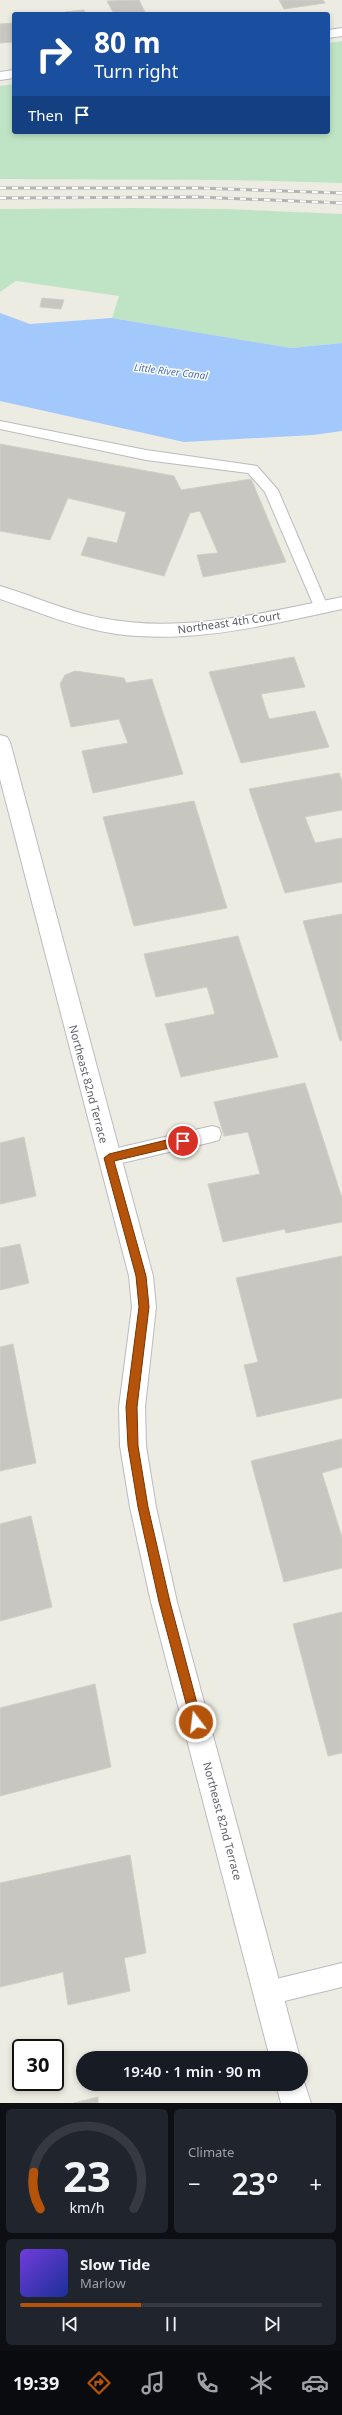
<!DOCTYPE html>
<meta charset="utf-8">
<style>
body{margin:0;font-family:"Noto Sans",sans-serif;background:#20242c;color:#f1f3f6;height:100vh;display:flex;flex-direction:column;font-size:15px;white-space:nowrap}
*{box-sizing:border-box;margin:0}
p{font-size:13px;color:#9ea1a6}
.icon{flex:none;width:22px;height:22px;fill:none;stroke:currentColor;stroke-width:2;stroke-linecap:round;stroke-linejoin:round}
.map{position:relative;height:2103px;overflow:hidden}
.details{display:flex;flex-direction:column;gap:6px;padding:6px;background:#0d0f14;flex:1}
.details>*{flex:none}
.hud{position:absolute;left:12px;top:12px;width:318px;height:122px;border-radius:4px;box-shadow:0 2px 6px #0003;background:#1a4fa0;color:#fff;overflow:hidden}
.speed{position:absolute;left:12px;top:2039px;display:flex;gap:8px;font-size:20px;font-weight:700;text-align:center}
.speed>*{display:grid;place-content:center;width:52px;height:52px;border-radius:50%;background:#171b24;box-shadow:0 2px 6px #0003;line-height:1}
.speed .limit{border:2px solid #111;border-radius:6px;background:#fff;color:#111}
.pin{position:absolute;display:grid;place-items:center;width:34px;height:34px;color:#fff;margin:-17px;border:2px solid #fff;border-radius:50%;box-shadow:0 1px 4px #0007}
.me{position:absolute;width:44px;margin:-22px;rotate:345deg;stroke-linejoin:round;filter:drop-shadow(0 0 3px #0008)}
.turn{display:flex;align-items:center;gap:14px;height:84px;padding:0 16px;font-size:18px}
.turn .icon{width:52px;height:52px;stroke-width:2.5}
.turn b{display:block;font-size:28px;line-height:34px}
.then{display:flex;align-items:center;height:38px;padding:0 16px;background:#0003;gap:8px;font-size:15px}
.big{font-size:30px;font-weight:600;line-height:1.1}
.details .widget{flex:1;display:flex;flex-direction:column;justify-content:center;gap:6px;min-width:0;padding:0 14px;border-radius:6px;background:#20242c}
.details .dial{align-items:center;gap:0}
.dial svg{height:104px;overflow:visible;fill:none;stroke:#363941;stroke-width:7;stroke-linecap:round;text-anchor:middle}
.dial text{fill:#f1f3f6;stroke:none}
.song{display:flex;align-items:center;gap:12px}
.cover{width:48px;height:48px;border-radius:6px;background:linear-gradient(135deg,hsl(260 70% 55%),hsl(230 70% 35%))}
.played{height:4px;border-radius:2px;background:linear-gradient(90deg,#b45309 40%,#363941 40%)}
.keys{display:flex;justify-content:space-around;direction:ltr}
.heat{display:flex;justify-content:space-between;align-items:center;font-size:22px;direction:ltr}
.details .tiles{flex:1;display:grid;gap:6px;grid-template-columns:1fr 1fr}
.widget:last-child{grid-column:span 2}
.trip{position:absolute;left:76px;top:2051px;width:232px;height:40px;border-radius:20px;background:#171b24;box-shadow:0 2px 6px #0003;font-weight:600;line-height:40px;text-align:center}
.tabs{display:flex;height:64px;justify-content:space-around;align-items:center;background:#090b0e;color:#9ea1a6}
.tabs .icon{width:28px;height:28px}
.tabs .current{color:#b45309}
.tabs b{font-size:18px;color:#f1f3f6}
.map>svg:first-child{display:block}
.green{fill:#bfe4c5}
.water{fill:#a3c8fc}
.building{fill:#c8c6c0;stroke:#d1cfc1}
.lines{fill:none;stroke-linecap:round;stroke-linejoin:round}
.lane-casing{stroke:#babbc1;stroke-width:2}
.street-casing{stroke:#babbc1;stroke-width:2}
.lane{fill:#fff;fill-rule:evenodd}
.street{fill:#fff;fill-rule:evenodd}
.rail-casing{stroke:#b3b4b4;stroke-width:3}
.rail{stroke:#fff;stroke-width:2;stroke-dasharray:6;stroke-linecap:butt}
.route{fill:#b45309;stroke:#753606}
.labels{text-anchor:middle;dominant-baseline:central;stroke-width:3;stroke-linejoin:round;paint-order:stroke}
.far-water-label{font-size:10px;font-style:italic;fill:#4670bf;stroke:#fff}
.street-label{font-size:11px;fill:#5b5d63;stroke:#fff}
</style>
<div class="map">
<svg width="342" height="2103" viewBox="0 0 342 2103">
<rect width="100%" height="100%" fill="#edece2"/>
<path class="green" d="M342,41V183L231,180L0,179V86L14,84V132H328V43Z
M133,208L228,209L342,214V343L291,348L112,318L119,296L16,281L0,292V209Z"/>
<path class="water" d="M0,313L30,324L112,318L291,348L342,343V431L313,435L184,442L0,401Z"/>
<path class="building" d="M139,0L146,14H114L107,1Z
M279,0H323L325,3L284,9Z
M84,10L86,14H66L65,12Z
M14,23V46L13,42L0,43V24Z
M42,298L64,300L61,309L40,307Z
M0,444L174,476L181,490L251,479L286,562L203,577L197,555L218,553L200,511L190,513L164,576L81,555L88,537L117,543L126,512L68,498L50,540L0,531Z
M294,657L305,687L261,694L269,719L315,711L329,747L241,763L209,672Z
M75,671L124,678L126,683L152,679L183,774L93,793L82,751L128,743L119,719L71,727L60,684L65,675Z
M339,773L342,781V810L305,817L315,843L342,838V882L285,893L249,789Z
M194,801L227,908L134,926L103,817Z
M342,914V1040L340,1041L303,921Z
M238,936L278,1057L181,1077L165,1024L215,1014L207,987L156,997L144,954Z
M305,1083L342,1198V1222L286,1233L285,1229L223,1242L208,1184L260,1174L248,1132L224,1136L214,1102Z
M24,1137L36,1196L0,1204V1143Z
M20,1244L29,1283L0,1290V1248Z
M342,1256V1398L257,1417L244,1365L258,1362L236,1278Z
M13,1344L36,1463L0,1471V1347Z
M342,1439V1467L322,1473L342,1537V1568L284,1582L251,1461Z
M31,1516L52,1607L0,1621V1524Z
M342,1612V1753L328,1756L293,1624Z
M95,1684L111,1767L0,1796V1708Z
M130,1855L146,1953L124,1958L130,1991L68,2005L63,1972L0,1987V1883Z
M98,2097V2103H74Z"/>
<g class="lines">
<g class="lane-casing">
<path id="lane" d="M0,421L146,450L257,466L278,490L328,607L326,611H316L265,492L248,473L146,460L0,429Z
M212,1126L219,1128L221,1134L219,1140L212,1142L109,1166L102,1164L100,1158L102,1152L109,1150Z
M342,1963V1987L268,2005L259,2002L256,1993L259,1984L268,1981Z"/>
</g>
<g class="street-casing">
<path id="street" d="M342,28V36L328,38V30Z
M14,70V78L0,80V72Z
M0,586C34,596 66,611 101,618C181,634 264,613 342,597V609C268,625 192,644 116,634C76,628 38,612 0,599Z
M0,735L7,737L10,742L153,1276L156,1307L145,1407L146,1446L156,1507L177,1602L300,2058H270L151,1602L130,1507L120,1446L119,1407L132,1307L129,1276L0,779Z
M301,2073L311,2103H281L276,2084H301Z"/>
</g>
<use href="#lane" class="lane"/>
<use href="#street" class="street"/>
<g class="rail-casing">
<path id="rail" d="M0,188H198L342,193
M0,198L197,197L342,203"/>
</g>
<use href="#rail" class="rail"/>
</g>
<path class="route" d="M183,1136L186,1138V1144L114,1161L146,1276L149,1307L137,1407L138,1446L148,1507L170,1602L202,1722L196,1728L191,1722L159,1602L138,1507L128,1446L126,1407L139,1307L136,1276L104,1158L109,1154Z"/>
<g class="labels">
<g class="far-water-label">
<text transform="translate(171 371) rotate(7)">Little River Canal</text>
</g>
<g class="street-label">
<text transform="translate(229 622) rotate(-8)">Northeast 4th Court</text>
<text transform="translate(89 1084) rotate(75)">Northeast 82nd Terrace</text>
<text transform="translate(223 1821) rotate(75)">Northeast 82nd Terrace</text>
</g>
</g>
</svg>
<div class="speed"><div class="limit">30</div></div>
<div class="pin" style="left:183px;top:1141px;background:#d93025"><svg class="icon" aria-label="arrive" viewBox="0 0 24 24"><path d="M6 21V4h12l-3 4 3 4H6"/></svg></div>
<svg class="me" style="left:196px;top:1722px" viewBox="-20 -20 40 40"><circle r="17" fill="#b45309" stroke="#fff" stroke-width="3"/><path d="M0-11L8 9 0 5-8 9z" fill="#fff"/></svg>
<div class="trip">19:40 · 1 min · 90 m</div>
<div class="hud">
<div class="turn"><svg class="icon" aria-label="right" viewBox="0 0 24 24"><path d="M7 20v-9h11M14 6l5 5-5 5"/></svg><div><b>80 m</b>Turn right</div></div>
<div class="then">Then<svg class="icon" aria-label="arrive" viewBox="0 0 24 24"><path d="M6 21V4h12l-3 4 3 4H6"/></svg></div>
</div>
</div>
<section class="details">
<div class="tiles">
<div class="widget dial"><svg viewBox="0 0 100 80">
<path d="M14 69A42 42 0 1 1 86 69"/>
<path d="M14 69A42 42 0 0 1 9 41" stroke="#b45309"/>
<text x="50" y="56" font-size="32" font-weight="700">23</text>
<text x="50" y="72" font-size="11">km/h</text>
</svg></div>
<div class="widget"><p>Climate</p>
<div class="heat"><a>−</a><b class="big">23°</b><a>+</a></div>
</div>
<div class="widget">
<div class="song"><i class="cover"></i><div><b>Slow Tide</b><p>Marlow</p></div></div>
<div class="played"></div>
<div class="keys"><svg class="icon" aria-label="previous" viewBox="0 0 24 24"><path d="M18 5L8 12l10 7zM5 5v14"/></svg><svg class="icon" aria-label="pause" viewBox="0 0 24 24"><path d="M8 5v14M16 5v14"/></svg><svg class="icon" aria-label="next" viewBox="0 0 24 24"><path d="M6 5l10 7-10 7zM19 5v14"/></svg></div>
</div>
</div>
</section>
<nav class="tabs">
<b>19:39</b>
<svg class="icon current" aria-label="directions" viewBox="0 0 24 24"><path d="M12 3l9 9-9 9-9-9zM9 14v-3h6M13 9l2 2-2 2"/></svg>
<svg class="icon" aria-label="music" viewBox="0 0 24 24"><path d="M9 18V5l10-2v13"/><circle cx="6" cy="18" r="3"/><circle cx="16" cy="16" r="3"/></svg>
<svg class="icon" aria-label="phone" viewBox="0 0 24 24"><path d="M5 4h4l2 5-3 2q2 4 5 5l2-3 5 2v4C11 20 4 13 5 4z"/></svg>
<svg class="icon" aria-label="climate" viewBox="0 0 24 24"><path d="M12 3v18M4 7l16 10M4 17L20 7"/></svg>
<svg class="icon" aria-label="car" viewBox="0 0 24 24"><path d="M5 17H2v-5l4-1 3-4h7l3 4 3 1v5h-3M9 17h6M6 11h13"/><circle cx="7" cy="17" r="2"/><circle cx="17" cy="17" r="2"/></svg>
</nav>
